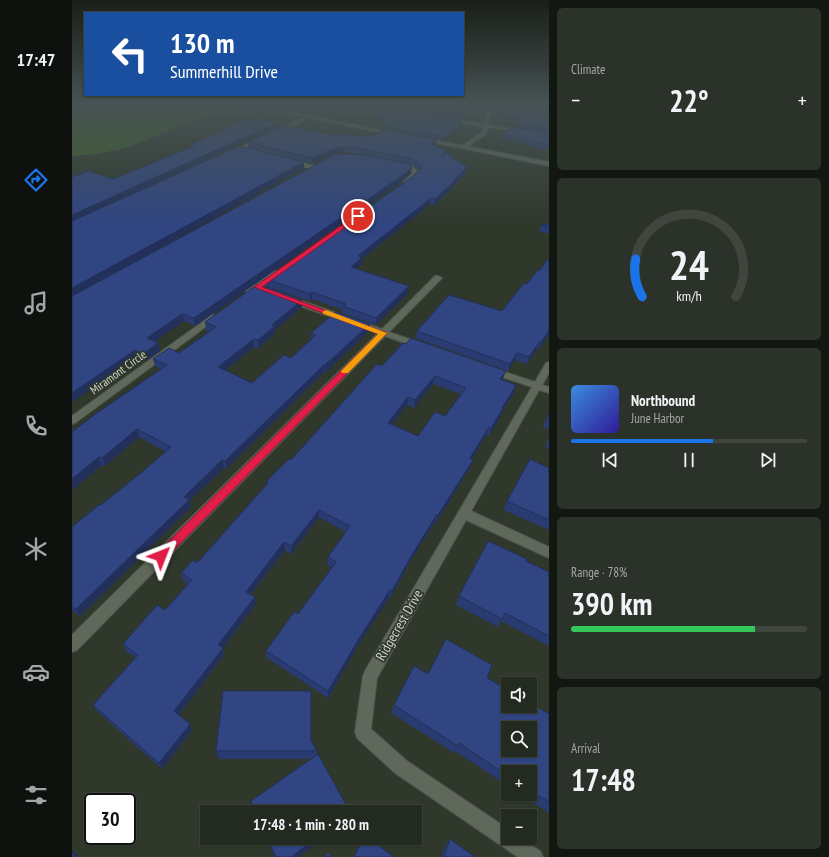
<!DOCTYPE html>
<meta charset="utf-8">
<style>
body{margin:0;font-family:"PT Sans Narrow",sans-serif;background:#2b3229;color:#f1f3f6;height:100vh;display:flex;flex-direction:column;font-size:15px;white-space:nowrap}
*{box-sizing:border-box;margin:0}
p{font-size:13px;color:#a3a7a5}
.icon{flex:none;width:22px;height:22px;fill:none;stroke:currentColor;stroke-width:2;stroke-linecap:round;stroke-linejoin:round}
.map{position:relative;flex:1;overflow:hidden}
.sheet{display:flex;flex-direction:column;gap:8px;padding:8px;background:#131712;width:280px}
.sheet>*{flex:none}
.hud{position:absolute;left:12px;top:12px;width:380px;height:84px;border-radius:0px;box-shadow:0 1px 3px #0004,0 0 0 1px #40463e;background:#1a4fa0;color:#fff;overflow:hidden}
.tools{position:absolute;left:429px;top:677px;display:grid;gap:8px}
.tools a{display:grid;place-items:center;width:36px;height:36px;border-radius:0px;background:#232a20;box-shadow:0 1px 3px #0004,0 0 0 1px #40463e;font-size:20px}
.speed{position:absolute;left:12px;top:793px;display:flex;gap:8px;font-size:20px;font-weight:700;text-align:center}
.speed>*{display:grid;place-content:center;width:52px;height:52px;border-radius:50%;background:#232a20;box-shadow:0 1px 3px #0004,0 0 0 1px #40463e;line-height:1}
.speed .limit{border:2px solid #111;border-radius:6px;background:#fff;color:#111}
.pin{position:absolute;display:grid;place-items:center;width:34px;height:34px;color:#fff;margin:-17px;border:2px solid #fff;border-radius:50%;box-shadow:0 1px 4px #0007}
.me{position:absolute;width:44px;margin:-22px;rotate:45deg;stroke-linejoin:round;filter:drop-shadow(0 0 3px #0008)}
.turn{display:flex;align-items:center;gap:14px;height:84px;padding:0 20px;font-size:18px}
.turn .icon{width:52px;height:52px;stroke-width:2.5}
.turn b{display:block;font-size:28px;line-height:34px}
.big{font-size:30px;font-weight:800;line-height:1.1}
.sheet .tile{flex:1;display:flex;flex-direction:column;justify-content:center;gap:6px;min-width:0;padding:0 14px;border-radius:6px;background:#2b3229}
.sheet .dial{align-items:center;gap:0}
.dial svg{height:104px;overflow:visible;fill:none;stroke:#40463e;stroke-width:7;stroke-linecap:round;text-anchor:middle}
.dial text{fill:#f1f3f6;stroke:none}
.song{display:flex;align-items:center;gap:12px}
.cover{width:48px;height:48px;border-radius:6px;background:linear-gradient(135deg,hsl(210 70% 55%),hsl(250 70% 35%))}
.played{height:4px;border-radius:2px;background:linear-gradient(90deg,#1a73e8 60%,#40463e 60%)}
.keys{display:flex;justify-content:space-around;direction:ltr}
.heat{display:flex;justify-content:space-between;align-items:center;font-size:22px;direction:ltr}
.charge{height:6px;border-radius:3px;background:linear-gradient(90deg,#34c759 78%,#40463e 0)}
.trip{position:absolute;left:128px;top:805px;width:222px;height:40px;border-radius:0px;background:#232a20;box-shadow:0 1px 3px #0004,0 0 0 1px #40463e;font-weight:800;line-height:40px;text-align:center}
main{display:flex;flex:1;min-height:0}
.dock{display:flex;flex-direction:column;width:72px;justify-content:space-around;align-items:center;background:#0e110d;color:#a3a7a5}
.dock .icon{width:28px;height:28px}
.dock .current{color:#1a73e8}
.dock b{font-size:18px;color:#f1f3f6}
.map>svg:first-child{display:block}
.green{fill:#3b611f}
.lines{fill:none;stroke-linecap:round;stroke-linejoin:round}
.street-casing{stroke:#4e554a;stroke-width:2}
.secondary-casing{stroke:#4e554a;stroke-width:2}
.street{fill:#5f685a;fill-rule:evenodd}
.secondary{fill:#5f685a;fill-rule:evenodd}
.wall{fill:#293b70;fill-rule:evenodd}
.shaded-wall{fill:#22305b}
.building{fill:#304582;stroke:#22305b;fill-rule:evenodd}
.route{fill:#e11d48;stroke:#92132f}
.slow{fill:#f59e0b}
.labels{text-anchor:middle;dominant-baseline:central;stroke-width:3.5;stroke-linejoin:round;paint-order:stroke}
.street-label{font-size:12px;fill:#cfd4cc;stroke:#2f382b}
.near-street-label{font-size:14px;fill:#cfd4cc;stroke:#2f382b}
</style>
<main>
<nav class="dock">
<b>17:47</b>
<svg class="icon current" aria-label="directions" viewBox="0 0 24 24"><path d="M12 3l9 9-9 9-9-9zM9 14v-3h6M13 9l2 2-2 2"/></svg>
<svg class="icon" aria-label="music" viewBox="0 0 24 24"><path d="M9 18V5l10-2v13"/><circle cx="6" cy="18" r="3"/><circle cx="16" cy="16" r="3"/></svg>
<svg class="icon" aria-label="phone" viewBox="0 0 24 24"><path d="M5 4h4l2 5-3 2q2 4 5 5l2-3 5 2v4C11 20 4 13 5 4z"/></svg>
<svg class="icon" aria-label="climate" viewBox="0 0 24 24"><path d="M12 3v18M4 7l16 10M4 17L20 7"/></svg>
<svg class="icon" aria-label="car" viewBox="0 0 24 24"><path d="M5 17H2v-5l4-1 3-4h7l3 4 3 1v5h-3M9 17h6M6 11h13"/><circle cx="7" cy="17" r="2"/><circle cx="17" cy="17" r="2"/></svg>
<svg class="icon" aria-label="filters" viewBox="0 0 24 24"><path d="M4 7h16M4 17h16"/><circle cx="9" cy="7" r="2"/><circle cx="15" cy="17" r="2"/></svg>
</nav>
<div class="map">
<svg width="477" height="857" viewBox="0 0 477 857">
<rect width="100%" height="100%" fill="#2f382b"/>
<path class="green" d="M0,105H160L165,110L123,120L54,148L24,154L0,156Z"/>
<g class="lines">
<g class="street-casing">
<path id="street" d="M417,105H421L416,125L477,134V136L416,127L414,134L394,148H390V146L410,132L411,127L374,120L376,119L412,124Z
M234,116L238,117L207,133L203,132Z
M187,138L191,139L162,154L158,153Z
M219,160L243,166L244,167L241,169L217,163V161Z
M326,163L340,166L347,173L336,183H332V181L341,173L336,168L324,166V164Z
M202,271H208L209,273L180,295H174V291Z
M363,276H366L370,278L317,332L352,344L353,346L352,348H346L313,336L5,650L0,652V635L306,333L216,302V298H222L310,329Z
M140,315H143L147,317L3,423L0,424V416Z
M477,362V373L470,385L477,387V393L467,390L399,511L477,547V558L394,520L305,678L299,729L335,761L436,829V838H449L468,851L471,857H446L323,773L285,738L283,732L291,676L293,671L460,387L418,373L417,371L421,368L463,382L474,363Z"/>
</g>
<g class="secondary-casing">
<path id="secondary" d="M183,105L322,133L324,134L322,135L173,105Z
M351,138L477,162V166L349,140Z"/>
</g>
<use href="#street" class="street"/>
<use href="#secondary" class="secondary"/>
</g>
<path class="wall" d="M399,105L392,120L370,117L352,112L353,108Z
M477,105V132L444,128L445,123L426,120L427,115Z
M307,112H351L389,125L386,130L371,140L319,130L306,116Z
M477,133V150L454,146L455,144L429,139L430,135Z
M259,135L364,145L363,146L394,173L377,191L362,205L358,204L290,259V264L284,268L336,293L304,325L271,313V310L240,299L238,301L194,286V279L340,177L347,170L340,165L285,154L272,152L260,155L240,163L176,148V142Z
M339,173L333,179L123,326L112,321L82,342L86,343L88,351L73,361L65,357L0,402V296Z
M477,224V234L467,231L469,225Z
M477,258V334L467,349L465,348L455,364L443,360L436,371L344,338L345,331L430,311L468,270Z
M230,300V307L203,330V334L186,348L182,347L153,370L180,383L219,358L239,339V333L297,331L253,373L252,372L154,469L152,468L117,501L119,507L8,616L0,610V527L70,472L94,452L67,437L33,466L30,465L0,490L89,369L83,366L81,359L107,353L137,331L134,330L133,322Z
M310,366L434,371L430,380L442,393L431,410L429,416L417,436L414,435L400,459L401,460L398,467L364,523L363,522L336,565L318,599L317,598L287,644L256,698L195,658L194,651L226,614L260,567L255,565L256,557L274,532L247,517L219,554L213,550L178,594L184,604L151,648L152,655L107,715L118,724L120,730L90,769L25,711L21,705L64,658L54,651L51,644L93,610L116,584L111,581L109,573L125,563L195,484L194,482L219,460ZM361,384L389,394L373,416L346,436L320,424L335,405L342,408Z
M477,413V429L471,427Z
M477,437V449L473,447Z
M477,468V530L432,510L435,501Z
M454,561L477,572V646L429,621L426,627L384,605L387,596Z
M356,674L415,678L477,714V813L448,794H458V772H436V786L383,751L382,753L319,713L322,705Z
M239,741L245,751V755L278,812H183L179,801L239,759H147L144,751Z
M194,838H251L226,857H203Z
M378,839L403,857H369L374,845Z"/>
<path class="shaded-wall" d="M398,105H399L392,120V116Z
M389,121V125L386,130L371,140L372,137Z
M204,123V128L0,222V215Z
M365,140L364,145L357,150L358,144Z
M272,147V152L260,155L240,163V158L260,149Z
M232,162V168L0,296V288Z
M340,167L339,173L333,179L123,326L122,318Z
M395,167L394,173L377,191L362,205L363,199Z
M359,198L358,204L290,259V264L278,273L279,267L286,256Z
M337,286L336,293L304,325V318Z
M240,292V299L238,301V294Z
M230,300V307L203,330V334L186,348V340L200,325Z
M110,314L112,321L77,346L75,338Z
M298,324L297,331L253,373V365Z
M477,330V334L467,349L470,341Z
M182,339V347L147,375L146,367Z
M468,341L465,348L455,364L457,357Z
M86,343L88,351L73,361L71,354Z
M63,350L65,357L0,402V393Z
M445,353L443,360L436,371L438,364Z
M252,365V372L154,469L153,461Z
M434,371L431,378L426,387L428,379Z
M363,376L361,384L342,408L343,400Z
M444,385L442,393L431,410L429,416L417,436L419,428L430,408Z
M336,397L335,405L315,431L316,423Z
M417,427L414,435L396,466L398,458Z
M65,429L67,437L33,466L30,458Z
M27,457L30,465L0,490V479Z
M150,460L152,468L117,501L119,507L8,616L4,609L112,497Z
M401,460L398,467L364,523L366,515Z
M247,510V517L219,554V546Z
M365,514L363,522L336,565L318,599L320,591L338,558Z
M212,542L213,550L175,599L174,592Z
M318,590L317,598L287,644L256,698V691L288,637Z
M183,597L184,604L148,652L146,645Z
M151,648L152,655L105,717L102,711Z
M118,724L120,730L90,769L87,763Z
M244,838H251L226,857H219Z
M0,850L7,857H4L0,853Z"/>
<path class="building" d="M354,105H398L392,116L371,113L353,108Z
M441,105H477V128L445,123L450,119L427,115Z
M351,110V112L370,118L389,121L387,126L372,137L319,127L307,112Z
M185,119L204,123L0,215V177L17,171L41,179L122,146L118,145L173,120L178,122Z
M213,125L259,135L275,134L298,137L312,129L365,140L358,144L373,150L370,156L374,153L395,167L378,185L363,199L359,198L286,256L290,257L279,267L337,286L304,318L271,306L274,304L240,292L238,294L194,279L340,177L349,168V166L341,159L285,148L272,147L260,149L240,158L176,142Z
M440,127L477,133V145L455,141L457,140L430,135Z
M168,146L232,162L0,288V221Z
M280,154L299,156L336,164L340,167L334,173L122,318L110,314L75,338L86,343L71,354L63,350L0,393V296L262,155Z
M477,224V227L469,225Z
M477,258V330L470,341H468L457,357L445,353L438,364L345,331L377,295L430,311L452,283L455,284L466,270H468Z
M186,284L230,300L200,325L203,326L186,340L182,339L146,367L180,383L212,355L219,358L244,335L239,333L264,312L298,324L253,365H252L153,461L150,460L112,497L117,500L4,609L0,606V527L28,504L29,505L70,472L99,447L65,429L30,458L27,457L0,479V432L22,415L95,365L81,359L97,348L107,353L144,327L133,322Z
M339,338L434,371L428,379L444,385L430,408H431L419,428L417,427L398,458L401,460L366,515L365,514L338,558L320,591L318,590L288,637L256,691L194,651L222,612L226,614L264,562L256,557L278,526L247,510L219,546L212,542L174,592L183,597L146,645L151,648L102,711L118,724L87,763L21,705L66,655L51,644L85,605L93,610L120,580L109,573L121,560L125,563L196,483L194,482L217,459L219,460L305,364L310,366L331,343L334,344ZM363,376L394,388L373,416L363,412L346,436L316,423L336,397L343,400Z
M477,413V420L474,419Z
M458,459L477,468V520L435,501Z
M416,541L455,559L454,561L477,572V636L433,613L430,619L387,596Z
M374,639L420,665L415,678L436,690V706H458V703L477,714V802L458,790V772H436V776L387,743L386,746L322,705L342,666L356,674ZM436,728H458V750H436Z
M151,691H239V741L245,751H144Z
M246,754L278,812H184L179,801Z
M195,838H244L219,857H204Z
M291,838H296L322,857H282Z
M378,839L403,857H372Z
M0,853L4,857H0Z
M255,853L261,857H253Z"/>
<linearGradient id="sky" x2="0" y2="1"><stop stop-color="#1a1f18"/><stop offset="0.47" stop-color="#475355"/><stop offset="1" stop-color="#475355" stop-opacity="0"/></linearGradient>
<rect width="477" height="225" fill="url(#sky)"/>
<path class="route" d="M284,215L289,216L190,287L315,333L93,559L89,561L85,559L83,556L85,553L306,334L182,287Z"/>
<path class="slow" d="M254,310L315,333L276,373H270L269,371L306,334L252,314L250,312Z"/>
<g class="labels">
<g class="street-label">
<text transform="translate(46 372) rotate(-36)">Miramont Circle</text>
</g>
<g class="near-street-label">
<text transform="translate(327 625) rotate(-60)">Ridgecrest Drive</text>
</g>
</g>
</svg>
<div class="tools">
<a><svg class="icon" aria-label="sound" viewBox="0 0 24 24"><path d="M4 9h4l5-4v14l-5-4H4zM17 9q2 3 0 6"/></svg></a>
<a><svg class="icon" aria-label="search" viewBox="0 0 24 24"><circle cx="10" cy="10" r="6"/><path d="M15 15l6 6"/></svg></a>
<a>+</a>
<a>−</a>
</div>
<div class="speed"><div class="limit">30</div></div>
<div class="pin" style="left:286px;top:216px;background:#d93025"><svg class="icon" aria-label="arrive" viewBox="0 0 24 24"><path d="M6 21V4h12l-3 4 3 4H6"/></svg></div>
<svg class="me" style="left:89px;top:556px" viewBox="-20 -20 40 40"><path d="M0-17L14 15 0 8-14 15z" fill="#e11d48" stroke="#fff" stroke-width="4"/></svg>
<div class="trip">17:48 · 1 min · 280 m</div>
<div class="hud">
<div class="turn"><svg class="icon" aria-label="left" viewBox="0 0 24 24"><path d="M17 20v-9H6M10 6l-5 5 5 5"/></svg><div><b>130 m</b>Summerhill Drive</div></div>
</div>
</div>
<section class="sheet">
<div class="tile"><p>Climate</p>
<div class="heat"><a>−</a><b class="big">22°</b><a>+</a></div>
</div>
<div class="tile dial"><svg viewBox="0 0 100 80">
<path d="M14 69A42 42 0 1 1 86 69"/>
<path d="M14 69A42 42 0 0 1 9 40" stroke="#1a73e8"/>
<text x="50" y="56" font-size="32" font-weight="700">24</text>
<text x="50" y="72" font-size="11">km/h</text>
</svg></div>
<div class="tile">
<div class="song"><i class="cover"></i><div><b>Northbound</b><p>June Harbor</p></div></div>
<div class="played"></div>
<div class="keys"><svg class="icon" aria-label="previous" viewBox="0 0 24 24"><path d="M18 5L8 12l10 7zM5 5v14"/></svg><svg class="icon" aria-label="pause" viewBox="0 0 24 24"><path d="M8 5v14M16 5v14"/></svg><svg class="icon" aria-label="next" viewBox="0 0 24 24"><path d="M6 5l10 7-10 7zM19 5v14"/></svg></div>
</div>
<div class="tile"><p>Range · 78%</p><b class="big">390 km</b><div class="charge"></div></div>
<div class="tile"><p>Arrival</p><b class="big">17:48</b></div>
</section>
</main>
